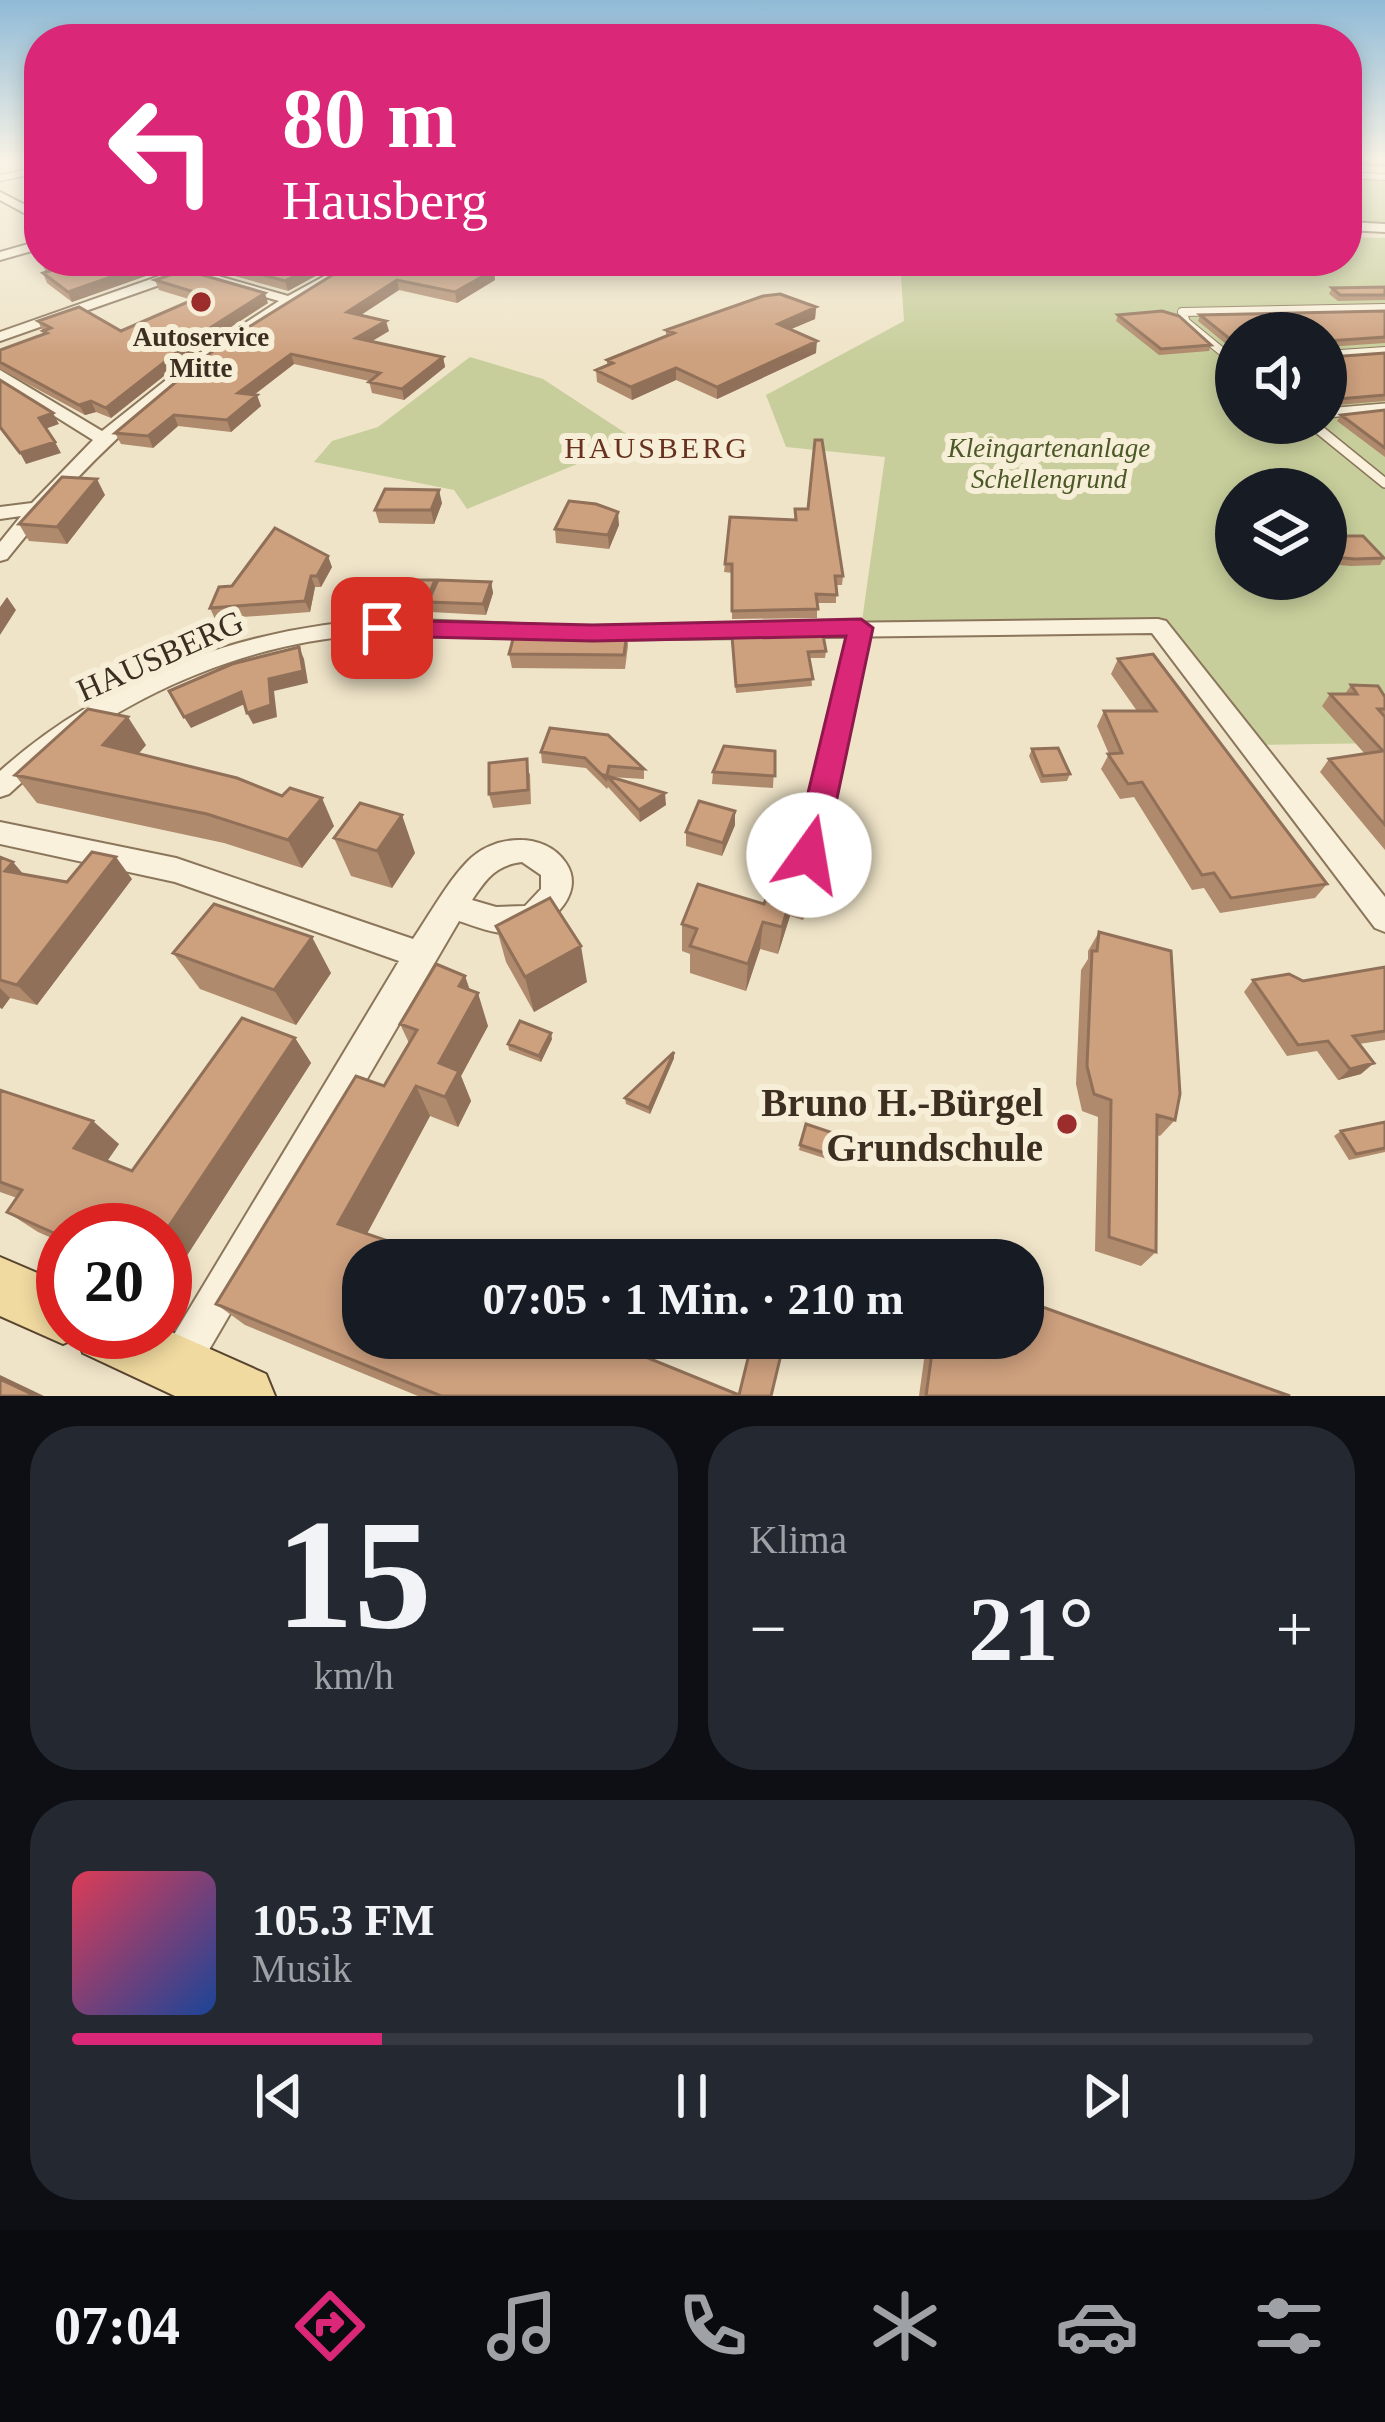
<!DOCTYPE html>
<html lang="de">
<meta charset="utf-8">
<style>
body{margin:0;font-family:"Times New Roman",serif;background:#242831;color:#f1f3f6;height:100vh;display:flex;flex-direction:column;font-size:45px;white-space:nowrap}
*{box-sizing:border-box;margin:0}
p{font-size:39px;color:#9ea1a6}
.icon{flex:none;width:66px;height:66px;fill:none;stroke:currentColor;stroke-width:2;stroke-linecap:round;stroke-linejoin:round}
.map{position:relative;height:1396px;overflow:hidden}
.side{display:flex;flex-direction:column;gap:30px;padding:30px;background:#0d0f14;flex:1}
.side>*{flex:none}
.guide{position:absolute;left:24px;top:24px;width:1338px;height:252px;border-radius:48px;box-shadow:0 6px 18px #0003;background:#db2777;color:#fff;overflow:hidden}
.buttons{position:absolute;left:1215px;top:312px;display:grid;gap:24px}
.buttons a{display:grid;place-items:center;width:132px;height:132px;border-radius:50%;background:#171b24;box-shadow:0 6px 18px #0003;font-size:60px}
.speed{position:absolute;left:36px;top:1203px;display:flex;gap:24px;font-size:60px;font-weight:700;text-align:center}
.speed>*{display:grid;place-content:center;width:156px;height:156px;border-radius:50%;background:#171b24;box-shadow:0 6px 18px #0003;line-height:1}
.speed .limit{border:18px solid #d22;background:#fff;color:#111}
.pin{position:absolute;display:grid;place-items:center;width:102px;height:102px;color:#fff;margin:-51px;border-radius:24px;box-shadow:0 6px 18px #0006}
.me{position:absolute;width:132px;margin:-66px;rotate:13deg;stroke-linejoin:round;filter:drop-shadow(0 0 9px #0008)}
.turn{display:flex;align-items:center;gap:42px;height:252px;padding:0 60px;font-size:54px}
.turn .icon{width:156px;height:156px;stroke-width:2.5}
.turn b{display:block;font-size:84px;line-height:102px}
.big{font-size:90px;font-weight:800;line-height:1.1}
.side .tile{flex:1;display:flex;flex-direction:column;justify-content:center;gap:18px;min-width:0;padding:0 42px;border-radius:48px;background:#242831}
.side .dial{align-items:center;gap:0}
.dial b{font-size:156px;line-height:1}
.song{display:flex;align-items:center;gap:36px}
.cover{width:144px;height:144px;border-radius:18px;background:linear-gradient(135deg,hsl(350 70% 55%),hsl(220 70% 35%))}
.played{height:12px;border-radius:6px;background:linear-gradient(90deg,#db2777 25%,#363941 25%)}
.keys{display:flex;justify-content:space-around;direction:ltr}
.heat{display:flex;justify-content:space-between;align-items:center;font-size:66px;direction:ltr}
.side .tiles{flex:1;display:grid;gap:30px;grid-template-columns:1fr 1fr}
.tile:last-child{grid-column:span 2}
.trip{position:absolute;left:342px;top:1239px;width:702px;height:120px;border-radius:48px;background:#171b24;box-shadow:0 6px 18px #0003;font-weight:800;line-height:120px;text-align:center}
.tab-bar{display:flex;height:192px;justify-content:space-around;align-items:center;background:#090b0e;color:#9ea1a6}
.tab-bar .icon{width:84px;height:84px}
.tab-bar .on{color:#db2777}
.tab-bar b{font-size:54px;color:#f1f3f6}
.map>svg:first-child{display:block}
.green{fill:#c7ce9b;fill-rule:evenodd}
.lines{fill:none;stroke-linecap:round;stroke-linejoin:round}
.service-far4-casing{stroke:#8b765c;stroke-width:8}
.service-far3-casing{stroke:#8b765c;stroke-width:10}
.service-far2-casing{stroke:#8b765c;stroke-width:12}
.service-far1-casing{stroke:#8b765c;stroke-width:16}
.service-casing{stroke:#8b765c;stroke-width:20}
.minor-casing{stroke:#8b765c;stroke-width:4}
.primary-casing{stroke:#594430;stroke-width:4}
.service-far4{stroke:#f9f1db;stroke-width:6}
.service-far3{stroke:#f9f1db;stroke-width:8}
.service-far2{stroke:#f9f1db;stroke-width:9}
.service-far1{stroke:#f9f1db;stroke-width:12}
.service{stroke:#f9f1db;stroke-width:15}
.minor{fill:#f9f1db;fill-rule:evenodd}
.primary{fill:#f1daa0;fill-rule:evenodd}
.wall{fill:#b08a6c}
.shaded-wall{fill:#907058}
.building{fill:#cda07e;stroke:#907058;stroke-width:3}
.route{fill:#db2777;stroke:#8e194d;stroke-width:3}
.poi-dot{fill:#9b2d2c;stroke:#f6eed7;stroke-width:4.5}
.labels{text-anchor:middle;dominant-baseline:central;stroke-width:12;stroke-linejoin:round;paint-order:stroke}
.far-poi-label{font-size:27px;font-weight:bold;fill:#3c2e20;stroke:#f6eed7}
.far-park-label{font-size:27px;font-style:italic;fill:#4b5827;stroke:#f6eed7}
.far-neighbourhood-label{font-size:30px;letter-spacing:3px;fill:#68301f;stroke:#f6eed7}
.street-label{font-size:33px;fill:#3c2e20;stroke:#f6eed7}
.near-poi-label{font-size:39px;font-weight:bold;fill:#3c2e20;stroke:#f6eed7;text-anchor:end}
</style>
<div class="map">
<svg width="1385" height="1396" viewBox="0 0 1385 1396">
<rect width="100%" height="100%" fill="#efe4c8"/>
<path class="green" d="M1347,175L1385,178V225L1347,224Z
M1347,237L1385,238V743L1251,745L1157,626L861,628L885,457L786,447L766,395L904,321L901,275L941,276L948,261H1347ZM1236,333H1326V423H1236ZM1236,489H1326V579H1236Z
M470,357L543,379L636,440L467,509L454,490L314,462L332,441L378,427Z"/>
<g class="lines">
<g class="service-far4-casing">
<path id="service-far4" d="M1347,175L1385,177
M0,178L39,170"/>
</g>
<g class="service-far3-casing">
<path id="service-far3" d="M1326,355L1385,351
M1236,363L1186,322L1182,312L1385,308"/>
</g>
<g class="service-far2-casing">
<path id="service-far2" d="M1326,413L1385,408
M1311,423L1385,483"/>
</g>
<g class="service-far1-casing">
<path id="service-far1" d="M824,788L861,628"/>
</g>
<g class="service-casing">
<path id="service" d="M810,849L825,785"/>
</g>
<g class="minor-casing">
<path id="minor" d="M0,192L39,212V221L0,200Z
M1347,222L1385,224V232L1347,230Z
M39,241V249L0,260V252Z
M146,261H166L288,296L352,261H368C335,287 292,303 257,327C160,392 79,468 7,559L0,561V542L21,516L0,519V507L32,503L93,440L0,382V370L102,431L205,349L279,301L188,275L0,341V332L174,271Z
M389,619L548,625L559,632L548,639C487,637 425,630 364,635C232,644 104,705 9,794L0,797V771C104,677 250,625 389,619Z
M1158,619L1166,621L1385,897V932L1375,928L1152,633L588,640L577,633L588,626Z
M0,822L176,858L413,939C430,914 446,884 467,862C492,835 544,830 566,863C588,896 544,932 514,934C495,934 476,927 459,921L192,1379L178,1385L164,1379L158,1365L164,1351L399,961L175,882L0,844ZM522,862L541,875V889L525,906L496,907L472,900C486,879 496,865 522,862Z"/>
</g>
<g class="primary-casing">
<path id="primary" d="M0,1257L63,1284V1332L165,1329L266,1374L275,1396H175L83,1353L77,1338L63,1344L0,1316Z"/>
</g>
<use href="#service-far4" class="service-far4"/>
<use href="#service-far3" class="service-far3"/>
<use href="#service-far2" class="service-far2"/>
<use href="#service-far1" class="service-far1"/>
<use href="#service" class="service"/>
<use href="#minor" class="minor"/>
<use href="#primary" class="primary"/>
</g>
<path class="wall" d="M1347,161H1385V167L1347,166Z
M182,261H343L288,291Z
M355,261L491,270H494L495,280L457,303L399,290L361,315L389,331L371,342L443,357L445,367L404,400L372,393L369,381L294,364L254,395L261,406L231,432L178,426L153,448L121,444L115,433Z
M41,262L160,271L72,302L47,283L43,273L46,272Z
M155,280L268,303L203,345L111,418L96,412L85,415L0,369V350L44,334L38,321L121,331L192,300L159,290Z
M1385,287V300L1338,301L1329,294L1332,288Z
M816,307L815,319L791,329L816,353L717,399L676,380L632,400L597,382L596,370L607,365V360L666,337V330Z
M1385,311V343L1326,347V333H1236V349H1232L1198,321L1200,315Z
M1118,315L1211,345L1209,351L1159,355L1116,321Z
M1385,353V401L1326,406V355L1330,357Z
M1385,410V457L1337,421L1341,415Z
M105,495L67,544L29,541L19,524Z
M442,503L434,524L379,523L375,510Z
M795,509L843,576L842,585H836V603H817V618L732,619V573L724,572L725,564L795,520Z
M619,525L609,549L556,543L555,529Z
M1326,536L1384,558L1380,565L1351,566L1328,564L1326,561Z
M332,567L321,587H315L310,612L215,619L210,608L232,586Z
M435,580L436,584L491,582L493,593L486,615L431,612L430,615H381L377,602Z
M627,632L628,646L625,669L512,668L509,654Z
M421,638L412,660L362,658L358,644Z
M732,643L826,651L825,658H810L812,686L736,693Z
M1118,659L1327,884L1315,898L1220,913L1204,888L1192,890L1134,797L1120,799L1101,769L1109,754L1097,726L1104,711H1137L1111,674Z
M1351,685L1385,697V850L1320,772L1329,759L1365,754L1322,706L1330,694H1345Z
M550,728L644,769V779L610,777L666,805L640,822L608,787L607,789L586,768L542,763L541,752Z
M146,745L139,753L334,826L302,868L224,843L37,803L15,775Z
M1032,749L1070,774L1067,781L1041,783L1029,756Z
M775,751L773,788L712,784L713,772Z
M530,773L531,804L493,808L489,794Z
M735,811V825L722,856L686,846V832Z
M334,838L415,853L392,888L351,876Z
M760,856L819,866L803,920L790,916L778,954L760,949L746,991L690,973V954L682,951V924L764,904L770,888L758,884Z
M0,857L23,874L67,882L132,879L37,1005L10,998L2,1009L0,1008Z
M496,926L587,982L534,1012L506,962Z
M1099,932L1175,1120L1160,1136L1157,1135L1156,1252L1141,1266L1095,1251L1098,1117L1082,1111L1076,1084L1081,970L1088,959V951Z
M173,953L331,973L296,1025L200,989Z
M1385,967V1040L1359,1044L1361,1074L1338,1080L1317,1051L1287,1056L1244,992L1253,980L1303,981Z
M465,976L470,990L488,1026L461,1076L471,1101L458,1127L430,1116L367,1234L394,1243L406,1260H363L739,1395L771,1396H418L245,1325L216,1304L384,1086L409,1043L400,1024Z
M295,1038L311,1063L166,1288L165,1230H63V1243L38,1232L7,1212L17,1198L0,1192V1090L119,1144L107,1161L132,1171Z
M552,1039L541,1062L509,1050L508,1044Z
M674,1052V1058L650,1114L626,1104L625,1098Z
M1385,1122V1152L1349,1160L1334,1136L1341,1131Z
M806,1124L833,1133L827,1159L799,1150Z
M927,1338H1023L1290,1396H919Z"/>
<path class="shaded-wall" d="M157,261L160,271L72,302L68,292Z
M323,261H343L288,291L285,281Z
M487,261H508L478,276L476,266Z
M494,270L495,280L457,303L455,292Z
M397,280L399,290L350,322L347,312Z
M265,293L268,303L203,345L111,418L106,408L199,335Z
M816,307L815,319L777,335L778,324Z
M386,321L389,331L358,349L356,338Z
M817,341L816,353L717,399V387Z
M291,354L294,364L242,404L238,393Z
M443,357L445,367L404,400L402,389Z
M676,368V380L632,400L631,387Z
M257,395L261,406L231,432L227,420Z
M91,401L96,412L85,415L79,405Z
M53,413L59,424L45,429L39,418Z
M174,415L178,426L153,448L148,436Z
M55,442L61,453L26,464L20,453Z
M97,479L105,495L67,544L57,527Z
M439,490L442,503L434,524L431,510Z
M618,512L619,525L609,549L608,535Z
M328,556L332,567L321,587L317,576Z
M311,576L315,587L310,612L305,601Z
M491,582L493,593L486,615L483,604Z
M7,597L16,610L0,635V607Z
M417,624L421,638L412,660L408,646Z
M299,647L304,659L308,683L274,691L277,717L253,724L247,713L269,679Z
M241,692L247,703L191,728L184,717Z
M128,717L146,745L122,773L103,745Z
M665,793L666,805L640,822L639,810Z
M322,798L334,826L302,868L288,840Z
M735,811V825L722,856L723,843Z
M402,815L415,853L392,888L377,851Z
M824,838L819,866L803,920L807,892Z
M116,857L132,879L37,1005L17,985Z
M13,862L31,883L5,871Z
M794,888L790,916L778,954L782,927Z
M763,922L760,949L746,991L748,964Z
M312,937L331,973L296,1025L274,990Z
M581,946L587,982L534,1012L525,977Z
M465,976L473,1001L478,993L488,1026L461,1076L471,1101L458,1127L445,1097L439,1063L459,986Z
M0,988L10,998L2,1009L0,1007Z
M551,1033L552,1039L541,1062L539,1056Z
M295,1038L311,1063L166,1288L165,1232Z
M674,1052V1058L650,1114L649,1108Z
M1374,1063L1361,1074L1338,1080L1350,1069Z
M416,1086L430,1116L359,1248L338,1224Z
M93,1121L119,1144L101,1170L74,1148Z
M394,1243L406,1260H393L388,1254Z
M0,1375L44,1396H36L0,1379Z"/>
<path class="building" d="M157,261L68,292L43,273L53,270L41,262Z
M213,261H323L285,281Z
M355,261H487L476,266L494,270L455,292L397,280L347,312L386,321L356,338L443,357L402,389L369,382L380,373L291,354L238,393L257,395L227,420L174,415L148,436L115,433L220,345Z
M185,270L265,293L199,335L106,408L91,401L79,405L0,362V350L47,333L43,331L51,328L38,321L79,307L121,331L204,295L155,280Z
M1385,287V295H1340L1332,288Z
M780,294L816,307L778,324L817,341L717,387L676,368L631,387L596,370L613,363L607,360L674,333L666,330L763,296Z
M1162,311L1179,316L1211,345L1161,349L1118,315Z
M1385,311V337L1328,341L1326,344V333H1236L1235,343L1200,315Z
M1385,353V395L1326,400V355L1330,357Z
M0,380L53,413L39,418L55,442L20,453L0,427Z
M1385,410V448L1341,415Z
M815,440H822L843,576H835L837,595L816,594L818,609L732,611V564H725L730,517L796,520L795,509H808Z
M62,477L97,479L57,527L19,524Z
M385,489L439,490L431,510H375Z
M569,501L596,504L618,512L608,535L555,529Z
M275,528L328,556L317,576H311L305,601L210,608L219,587L232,586Z
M1326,536H1363L1384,558L1355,559L1332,557L1326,550Z
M386,580H435L426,602H377Z
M438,580L491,582L483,604L428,602Z
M417,624L408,646L358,644L366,626Z
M516,628L627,632L624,655L509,654Z
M823,635L826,651L808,652L813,679L736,686L732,636Z
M299,647L303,671L269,679L271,705L247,713L241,692L184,717L169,691L232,664Z
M1153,654L1327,884L1231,898L1214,873L1202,875L1142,782L1128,784L1108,754L1122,753L1104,711H1156L1118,659Z
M1351,685L1378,686L1385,697V709H1378L1385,717V825L1329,759L1383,751L1330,694H1357Z
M88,709L128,717L103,745L237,778L282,796L290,788L322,798L288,840L207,814L15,775Z
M550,728L608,735L644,769L609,766L606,779L585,758L541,752Z
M724,746L775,751V776L713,772Z
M1058,748L1070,774L1043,776L1032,749Z
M527,759L528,790L489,794V763Z
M607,776L665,793L639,810Z
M699,801L735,811L723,843L686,832Z
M360,803L402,815L377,851L334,838Z
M773,824L824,838L807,892L794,888L782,927L763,922L748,964L690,946L697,929L682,924L698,884L764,904L779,862L760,856Z
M92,852L116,857L17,985L0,980V857L13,862L5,871L67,882Z
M550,898L581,946L525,977L496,926Z
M214,904L312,937L274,990L173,953Z
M1099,932L1171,951L1180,1094L1175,1120L1157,1115L1156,1252L1109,1237L1111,1100L1094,1094L1087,1066L1092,951H1097Z
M436,964L465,976L459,986L478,993L439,1063L459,1071L445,1097L416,1086L338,1224L394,1243L388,1254L402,1260H363V1338H599L739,1395L753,1338H785L771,1396H441L216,1304L356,1076L384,1086L417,1030L400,1024Z
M1385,967V1031L1353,1036L1374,1063L1350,1069L1328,1041L1298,1045L1253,980L1289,974L1303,981Z
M242,1018L295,1038L165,1232V1230H63V1237L7,1212L22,1190L0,1182V1090L93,1121L74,1148L132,1171Z
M520,1021L551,1033L539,1056L508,1044Z
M674,1052L649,1108L625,1098Z
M1385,1122V1148L1356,1154L1341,1131Z
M806,1124L833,1133L828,1154L800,1145Z
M716,1246L753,1260H712Z
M1023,1300L1290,1396H926L934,1338H1023Z
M0,1379L36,1396H0Z"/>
<linearGradient id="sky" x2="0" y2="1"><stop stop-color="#8fbad6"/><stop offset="0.45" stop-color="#f8f3e6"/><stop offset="1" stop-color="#f8f3e6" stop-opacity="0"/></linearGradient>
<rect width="1385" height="356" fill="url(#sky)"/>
<path class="route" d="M861,619L873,628L825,855L809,868L793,855L846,636L593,641L382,636L369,628L382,620L593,625Z"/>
<g class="poi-dot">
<circle cx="201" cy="302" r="12"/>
<circle cx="1067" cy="1124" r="12"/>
</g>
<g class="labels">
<g class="far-poi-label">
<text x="201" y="337">Autoservice<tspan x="201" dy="31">Mitte</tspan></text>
</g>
<g class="far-park-label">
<text x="1049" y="448">Kleingartenanlage<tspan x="1049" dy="31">Schellengrund</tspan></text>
</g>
<g class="far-neighbourhood-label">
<text x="657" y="447">HAUSBERG</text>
</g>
<g class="street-label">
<text transform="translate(160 656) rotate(-24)">HAUSBERG</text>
</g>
<g class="near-poi-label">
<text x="1043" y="1102">Bruno H.-Bürgel<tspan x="1043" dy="45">Grundschule</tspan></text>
</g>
</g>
</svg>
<div class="buttons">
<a><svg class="icon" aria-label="sound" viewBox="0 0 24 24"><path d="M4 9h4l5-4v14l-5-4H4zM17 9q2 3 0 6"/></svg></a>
<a><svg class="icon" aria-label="layers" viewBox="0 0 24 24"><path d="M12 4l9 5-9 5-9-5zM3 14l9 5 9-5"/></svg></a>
</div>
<div class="speed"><div class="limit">20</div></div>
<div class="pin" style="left:382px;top:628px;background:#d93025"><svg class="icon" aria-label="arrive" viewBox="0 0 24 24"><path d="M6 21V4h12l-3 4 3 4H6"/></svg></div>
<svg class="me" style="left:809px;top:855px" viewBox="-20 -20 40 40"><circle r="19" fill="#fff"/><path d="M0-13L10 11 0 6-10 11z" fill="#db2777"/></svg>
<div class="trip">07:05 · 1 Min. · 210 m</div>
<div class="guide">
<div class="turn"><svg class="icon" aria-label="left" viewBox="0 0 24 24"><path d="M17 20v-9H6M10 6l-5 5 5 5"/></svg><div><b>80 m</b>Hausberg</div></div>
</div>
</div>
<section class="side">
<div class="tiles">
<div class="tile dial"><b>15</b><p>km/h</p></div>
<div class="tile"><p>Klima</p>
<div class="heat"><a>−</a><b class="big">21°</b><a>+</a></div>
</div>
<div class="tile">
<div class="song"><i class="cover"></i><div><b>105.3 FM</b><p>Musik</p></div></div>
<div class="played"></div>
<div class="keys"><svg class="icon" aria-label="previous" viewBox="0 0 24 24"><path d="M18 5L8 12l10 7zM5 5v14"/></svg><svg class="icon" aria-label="pause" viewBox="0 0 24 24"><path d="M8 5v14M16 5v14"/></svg><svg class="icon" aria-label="next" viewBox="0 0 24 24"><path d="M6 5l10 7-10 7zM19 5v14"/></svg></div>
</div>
</div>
</section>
<nav class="tab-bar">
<b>07:04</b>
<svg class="icon on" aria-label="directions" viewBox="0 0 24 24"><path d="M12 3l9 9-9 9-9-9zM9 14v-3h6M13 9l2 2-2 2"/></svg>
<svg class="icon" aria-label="music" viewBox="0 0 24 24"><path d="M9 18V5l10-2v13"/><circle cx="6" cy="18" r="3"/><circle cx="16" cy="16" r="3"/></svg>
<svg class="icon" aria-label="phone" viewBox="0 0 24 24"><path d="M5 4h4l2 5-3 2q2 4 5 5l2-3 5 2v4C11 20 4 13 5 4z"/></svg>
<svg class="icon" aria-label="climate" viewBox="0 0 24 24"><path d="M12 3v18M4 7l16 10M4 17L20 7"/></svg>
<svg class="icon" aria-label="car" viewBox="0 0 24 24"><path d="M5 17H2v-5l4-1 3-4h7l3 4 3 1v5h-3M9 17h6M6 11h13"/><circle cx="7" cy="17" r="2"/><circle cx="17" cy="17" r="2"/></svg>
<svg class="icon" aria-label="filters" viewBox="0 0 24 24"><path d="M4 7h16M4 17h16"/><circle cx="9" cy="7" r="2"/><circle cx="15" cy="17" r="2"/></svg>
</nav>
